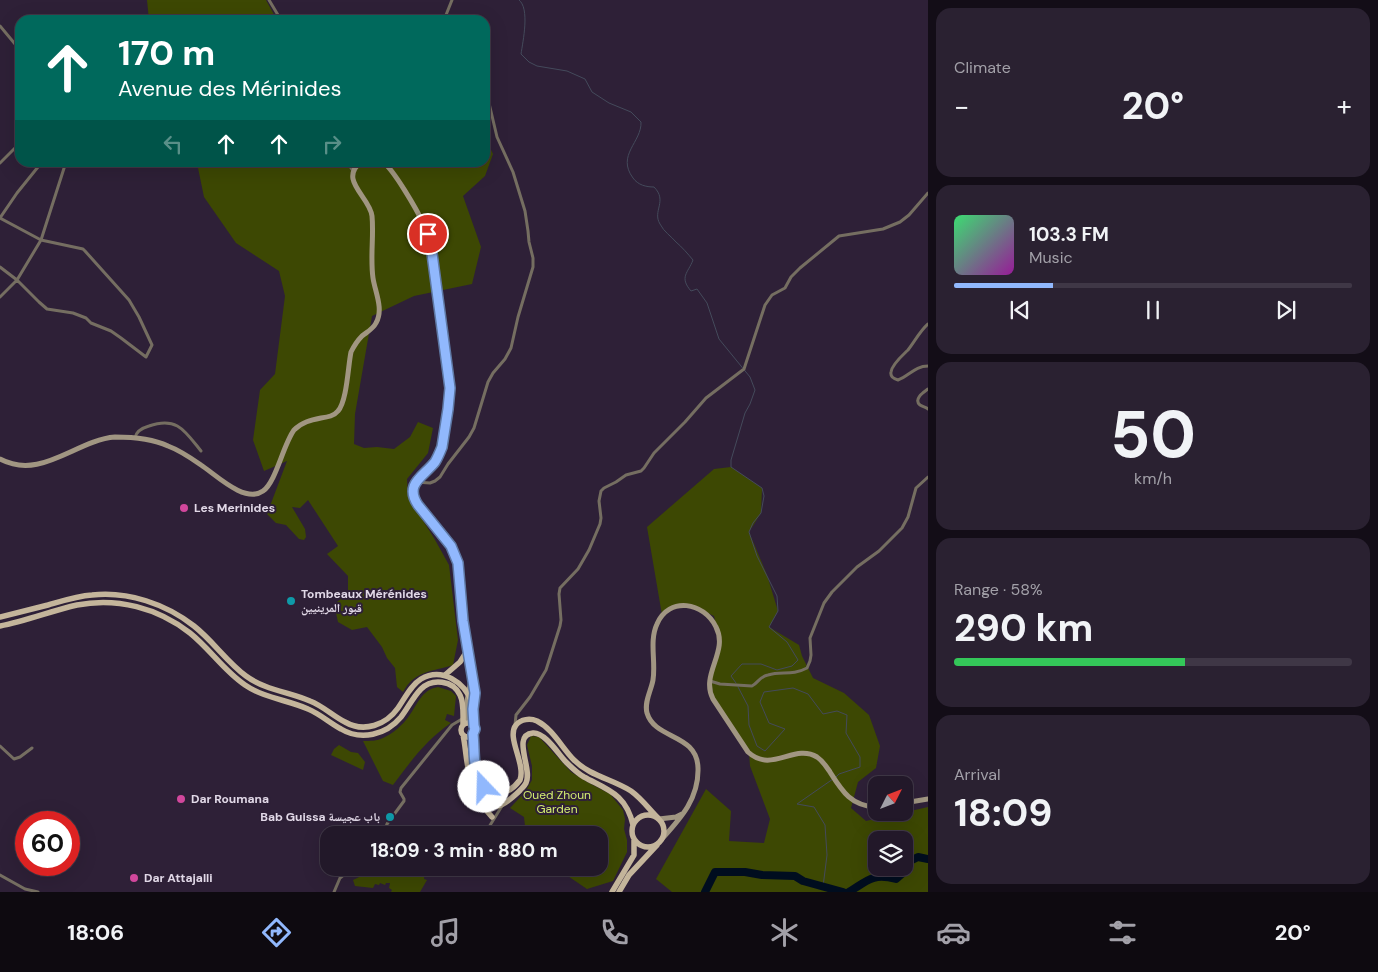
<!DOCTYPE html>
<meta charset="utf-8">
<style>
body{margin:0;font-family:"DM Sans","Noto Naskh Arabic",sans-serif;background:#2a2131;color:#f1f3f6;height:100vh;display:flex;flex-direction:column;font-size:19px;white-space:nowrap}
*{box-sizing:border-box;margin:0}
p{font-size:16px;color:#a2a0a8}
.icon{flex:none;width:28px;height:28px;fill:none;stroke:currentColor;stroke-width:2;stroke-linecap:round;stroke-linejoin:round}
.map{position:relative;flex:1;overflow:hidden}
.side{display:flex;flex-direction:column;gap:8px;padding:8px;background:#130d17;width:450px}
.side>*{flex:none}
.top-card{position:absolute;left:15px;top:15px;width:475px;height:152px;border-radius:15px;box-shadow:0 5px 20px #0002,0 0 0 1px #3f3746;background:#00695c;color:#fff;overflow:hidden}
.needle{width:32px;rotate:48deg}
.fabs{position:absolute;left:868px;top:776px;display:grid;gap:10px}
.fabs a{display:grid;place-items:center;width:45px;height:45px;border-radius:10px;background:#221829;box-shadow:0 5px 20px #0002,0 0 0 1px #3f3746;font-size:25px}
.speed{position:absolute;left:15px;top:811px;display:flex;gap:10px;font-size:25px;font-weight:700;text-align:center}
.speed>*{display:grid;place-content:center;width:65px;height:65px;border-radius:50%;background:#221829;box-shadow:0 5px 20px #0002,0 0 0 1px #3f3746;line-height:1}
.speed .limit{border:8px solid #d22;background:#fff;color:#111}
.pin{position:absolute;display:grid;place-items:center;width:42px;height:42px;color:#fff;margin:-21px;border:2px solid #fff;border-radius:50%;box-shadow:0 1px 5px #0007}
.me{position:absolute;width:55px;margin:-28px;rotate:339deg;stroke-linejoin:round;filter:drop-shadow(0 0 4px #0008)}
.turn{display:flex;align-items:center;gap:18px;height:105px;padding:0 20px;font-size:22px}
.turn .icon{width:65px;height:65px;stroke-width:2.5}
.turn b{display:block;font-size:35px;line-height:42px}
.lanes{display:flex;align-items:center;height:48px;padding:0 20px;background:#0003;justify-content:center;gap:25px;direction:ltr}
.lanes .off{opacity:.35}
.big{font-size:38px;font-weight:700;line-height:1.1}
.side .tile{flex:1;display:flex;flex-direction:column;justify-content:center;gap:8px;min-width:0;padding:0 18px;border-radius:15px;background:#2a2131}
.side .dial{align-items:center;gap:0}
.dial b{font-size:65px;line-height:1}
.song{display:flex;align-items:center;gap:15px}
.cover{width:60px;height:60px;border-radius:8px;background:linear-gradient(135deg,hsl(140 70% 55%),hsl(300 70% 35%))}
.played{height:5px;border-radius:2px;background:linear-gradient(90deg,#91b8fd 25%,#3f3746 25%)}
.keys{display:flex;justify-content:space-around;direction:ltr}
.heat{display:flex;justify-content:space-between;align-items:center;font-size:28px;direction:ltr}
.charge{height:8px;border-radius:4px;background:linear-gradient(90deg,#34c759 58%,#3f3746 0)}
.trip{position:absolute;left:320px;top:826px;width:288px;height:50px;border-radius:15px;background:#221829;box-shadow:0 5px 20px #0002,0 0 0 1px #3f3746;font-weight:700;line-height:50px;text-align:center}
.dock{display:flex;height:80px;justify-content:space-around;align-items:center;background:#0e0a10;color:#a2a0a8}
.dock .icon{width:35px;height:35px}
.dock .active{color:#91b8fd}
.dock b{font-size:22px;color:#f1f3f6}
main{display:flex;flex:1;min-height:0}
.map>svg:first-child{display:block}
.green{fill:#3d4803;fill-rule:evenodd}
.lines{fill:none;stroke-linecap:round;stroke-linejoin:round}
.stream{stroke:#444a5b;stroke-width:1}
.river{stroke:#000d1f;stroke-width:8}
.street{stroke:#756e61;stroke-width:3}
.secondary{stroke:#a19682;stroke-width:5}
.primary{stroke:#c4b59b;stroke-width:5.5}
.route-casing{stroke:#5e78a4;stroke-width:12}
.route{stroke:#91b8fd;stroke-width:9}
.hotel-dot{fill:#d1479c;stroke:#2e2037;stroke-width:2}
.culture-dot{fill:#0f9aa8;stroke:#2e2037;stroke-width:2}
.labels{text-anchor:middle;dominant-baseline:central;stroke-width:4;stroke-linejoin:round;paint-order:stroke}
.poi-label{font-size:12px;font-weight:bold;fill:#e1d8e7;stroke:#2e2037;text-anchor:start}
.park-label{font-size:12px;fill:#d4ee71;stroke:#2e2037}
</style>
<main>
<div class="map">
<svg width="928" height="892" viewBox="0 0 928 892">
<rect width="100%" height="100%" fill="#2e2037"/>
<path class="green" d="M147,0H266L277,20H149Z
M485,137L493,154L485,176L463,196L481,247L472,284L414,296L372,316L355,414L354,444L364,448L377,447L394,449L410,437L418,422L433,428L428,453L407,479L408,497L434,538L449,565L458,640L453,665C432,672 415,670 403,692L397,687L395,668L387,658L382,647L367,627L352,630L338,622L334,604L348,594V576L327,554L338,546L308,500L300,508L292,507L305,529L306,537L304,540L299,539L286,525L276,523L267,514L287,461L264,471L253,440L260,390L275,374L285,296L279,271L236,243L204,197L197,163L485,162Z
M731,467L762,488L761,513L749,532L767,575L778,611L769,627L799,645L802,656L813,678L844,693L869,715L880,746L876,768L858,782L851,808L866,821L928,807V892H672L656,879L706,789L731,811L729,841L764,843L770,819L750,766L749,752L713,700L711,673L720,644L714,616L690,604L670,608L662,615L647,527L714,469ZM876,840H904V868H876Z
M438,687L451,691L456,696L454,716L447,714L445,720L451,723C427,739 410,762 393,785L383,781L363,741C370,741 377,741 383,738C392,734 403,725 409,716C418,704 421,690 438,687Z
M531,736L539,737L571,772L587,782L610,794L623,810L625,819L624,829L627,840V852L613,881L587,889L556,868H599V835H526L524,817L510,808L525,792L532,780V766L527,745Z
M339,745L351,752L358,753L365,762L363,770L331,755L334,749Z
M378,868H444L445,869L444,873L425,870L424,879L427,880L420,892H391L392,890L389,888L390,883H386L385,885L380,883L379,885L375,884L373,888L355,886L353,880Z"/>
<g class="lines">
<path class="stream" d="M519,0C530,8 523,41 521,54L529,62L537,66L567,71L585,79L592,92L609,103L631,112L641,122C642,142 616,155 633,178C638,185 646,187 654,187C668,201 652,211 660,224C664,232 671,236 676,242C682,247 688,254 693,260C688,273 679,277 691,291L697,289L707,303L719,339L750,377L755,390L750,404L745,413L731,460V467L762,488L764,496L761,513L753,523L749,532L757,556L777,596L778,611L769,627L787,642L798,660L792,666L777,670L761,664H742L731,676L736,683
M738,687L748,706L749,725L757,746L765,751L785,729L769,723L760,702L764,692L793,688L808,694L823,714L837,711L847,715L846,733L860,757V767L839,774L836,777
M823,887L827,855L825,825L814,807L797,804L833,779"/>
<path class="river" d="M705,892L715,872H745L762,875L795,876L803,881L843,892
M849,892C868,880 873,873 896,879L904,872L908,862L918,857L928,859"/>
<path class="street" d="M269,0L281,20
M444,20L452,0
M0,26L20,50
M347,162L353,171
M0,163L20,143
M0,218L17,193L42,162
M0,267L17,280L39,302L47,309L73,313L86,318L91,323L111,331L121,338L146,357L152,345L139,317L129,300L85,251L83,249L41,240L0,218
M0,297L17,280L41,240L66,162
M928,324C920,331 915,341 908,350C903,355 892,364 891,372C890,377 894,379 898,380C909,376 915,366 928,366
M928,389C924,392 913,399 920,405C923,407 926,407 928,409
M135,438C136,431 142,428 149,426C177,416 185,431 201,451
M416,482L430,483L435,481L440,477L448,464L469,437L474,428L488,382L493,373L505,359L511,348L518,317L533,267V258L529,242L528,231L525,211L513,172L497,137L489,103L485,96
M710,681L720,684L752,686C758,683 760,676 768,675C782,671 792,676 807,668L810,661L811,655L810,638L824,603L832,592L857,567L879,551L902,528L908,517L916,488L928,477
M515,725L516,715L530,697L546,670L560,626L561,620L559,594L560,588L578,569L589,550L600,524L601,518L599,501L601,491L604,488L616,482L626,475L641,471L644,468L654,453L685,422L706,398L744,369L765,305L772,295L785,288L791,277L800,268L839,236L883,229L900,222L909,215L928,193
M0,746L14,759L20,757L32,748
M383,835L387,824L404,801V799L400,792L401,788L452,725L462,719
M404,835H407
M484,835L502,806
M0,875L25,889L38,892
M334,892L340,878L352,868"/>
<path class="secondary" d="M383,162C394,170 417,210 423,223C427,230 429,238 431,246L450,389L448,409L442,447C440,452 438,457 435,462C423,477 405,484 418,505L451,546L458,563L463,621L474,686V706
M0,459C41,481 76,440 115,437C132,437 153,439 168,446C179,450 191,458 201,465C215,474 245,504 263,491C276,482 283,445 294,430C302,422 311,420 321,418C328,417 334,416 338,411C347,401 348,366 351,352C354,346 357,341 362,336C367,332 373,329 376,323C384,309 375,292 373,278C370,257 374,236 372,216C370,197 338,180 361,162
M466,723L467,701L471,680
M904,803L928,799
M659,819L676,817L682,814
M661,840C680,819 699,799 698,768C697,733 655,740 647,713C644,702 651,691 653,680C656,662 649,641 657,624C669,596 704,602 716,627C729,652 700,674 713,699L748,752C772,774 794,743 817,757C823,761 826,766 830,772C842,791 851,806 876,807"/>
<path class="primary" d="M0,617C16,613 32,609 48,605C62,601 77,596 92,595C128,591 166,604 194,626C213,641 227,662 246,676C265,690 289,692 310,701C323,706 333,716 345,722C364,733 386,725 398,708C405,698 411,685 421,679C442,667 465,682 472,703C474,710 474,718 473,725
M0,626C26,621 51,611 77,605C117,597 158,608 190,633C210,649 224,671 245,685C264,698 288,700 308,709C320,714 330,723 341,729C361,741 386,735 401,717C408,708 413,697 421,689C432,678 453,680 460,695C464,703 463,715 463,724
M445,675L460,662L467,651
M461 730a7 7 0 1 1 14 0a7 7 0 1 1-14 0Z
M463,735C466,749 466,763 470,776C473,787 480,792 488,799C491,802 492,806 497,806C503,807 523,789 526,783C533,769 511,735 533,733C545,732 559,755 566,762C572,768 577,773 584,777C608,790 626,794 633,825
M473,735C475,754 470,789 496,793C506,794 514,788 520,780C526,764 506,737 516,725C521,719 530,718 537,721C553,729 562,748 574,760C590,776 612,779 631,791C641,798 649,809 658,818
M480,793V803L492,817
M632 831a16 16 0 1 1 32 0a16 16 0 1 1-32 0Z
M612,892L634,855V840
M619,892L629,875L657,845"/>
</g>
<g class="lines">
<g class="route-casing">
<path id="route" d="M428,234L431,246L450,388L448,409L442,447C440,452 438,457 435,462C423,477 404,484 418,505L451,546L458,563L463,621L475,693L473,709L474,726L475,729L473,734C475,751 472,775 484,787"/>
</g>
<use href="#route" class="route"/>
</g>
<g class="hotel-dot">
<circle cx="184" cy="508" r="5"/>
<circle cx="181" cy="799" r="5"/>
<circle cx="134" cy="878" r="5"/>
</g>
<g class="culture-dot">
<circle cx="291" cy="601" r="5"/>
<circle cx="390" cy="817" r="5"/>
</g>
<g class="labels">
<g class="poi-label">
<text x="194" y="508">Les Merinides</text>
<text x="301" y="594">Tombeaux Mérénides<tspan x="301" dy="14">قبور المرينيين</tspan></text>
<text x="191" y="799">Dar Roumana</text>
<text x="380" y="817" text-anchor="end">Bab Guissa باب عجيسة</text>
<text x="144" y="878">Dar Attajalli</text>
</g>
<g class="park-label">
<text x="557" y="795">Oued Zhoun<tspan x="557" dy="14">Garden</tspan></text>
</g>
</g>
</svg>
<div class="fabs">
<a><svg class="needle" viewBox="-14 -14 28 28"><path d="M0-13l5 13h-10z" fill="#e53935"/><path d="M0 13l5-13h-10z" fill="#a2a0a8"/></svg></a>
<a><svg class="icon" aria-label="layers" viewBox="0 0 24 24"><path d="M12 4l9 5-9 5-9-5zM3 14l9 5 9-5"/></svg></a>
</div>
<div class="speed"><div class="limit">60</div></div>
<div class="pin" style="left:428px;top:234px;background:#d93025"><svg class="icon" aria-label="arrive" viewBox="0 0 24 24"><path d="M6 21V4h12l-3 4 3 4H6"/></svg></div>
<svg class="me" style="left:484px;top:787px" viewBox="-20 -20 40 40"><circle r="19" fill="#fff"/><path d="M0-13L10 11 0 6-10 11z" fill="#91b8fd"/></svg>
<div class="trip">18:09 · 3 min · 880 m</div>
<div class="top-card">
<div class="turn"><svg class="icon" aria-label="ahead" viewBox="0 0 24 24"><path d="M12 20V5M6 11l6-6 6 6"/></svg><div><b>170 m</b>Avenue des Mérinides</div></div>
<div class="lanes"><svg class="icon off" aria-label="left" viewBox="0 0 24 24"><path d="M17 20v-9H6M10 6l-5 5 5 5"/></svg><svg class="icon" aria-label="ahead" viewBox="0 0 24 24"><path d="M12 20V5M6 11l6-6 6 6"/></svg><svg class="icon" aria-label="ahead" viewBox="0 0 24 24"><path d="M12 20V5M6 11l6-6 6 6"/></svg><svg class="icon off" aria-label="right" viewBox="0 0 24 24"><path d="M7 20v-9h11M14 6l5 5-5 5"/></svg></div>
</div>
</div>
<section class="side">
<div class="tile"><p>Climate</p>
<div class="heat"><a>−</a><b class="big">20°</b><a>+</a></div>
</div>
<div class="tile">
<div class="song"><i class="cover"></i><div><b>103.3 FM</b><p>Music</p></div></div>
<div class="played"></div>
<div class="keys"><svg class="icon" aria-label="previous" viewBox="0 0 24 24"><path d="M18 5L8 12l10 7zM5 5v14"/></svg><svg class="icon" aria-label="pause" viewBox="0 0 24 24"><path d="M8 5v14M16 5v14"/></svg><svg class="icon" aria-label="next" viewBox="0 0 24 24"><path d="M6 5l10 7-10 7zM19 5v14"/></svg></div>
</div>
<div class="tile dial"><b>50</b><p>km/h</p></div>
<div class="tile"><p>Range · 58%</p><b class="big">290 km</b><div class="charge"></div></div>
<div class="tile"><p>Arrival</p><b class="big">18:09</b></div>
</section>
</main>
<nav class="dock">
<b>18:06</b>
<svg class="icon active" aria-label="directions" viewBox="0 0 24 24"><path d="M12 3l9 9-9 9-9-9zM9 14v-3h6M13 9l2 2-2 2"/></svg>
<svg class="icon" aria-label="music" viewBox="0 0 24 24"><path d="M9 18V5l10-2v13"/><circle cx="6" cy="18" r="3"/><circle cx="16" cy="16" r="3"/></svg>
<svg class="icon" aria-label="phone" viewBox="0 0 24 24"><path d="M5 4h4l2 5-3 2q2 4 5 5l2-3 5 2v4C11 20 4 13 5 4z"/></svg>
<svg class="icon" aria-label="climate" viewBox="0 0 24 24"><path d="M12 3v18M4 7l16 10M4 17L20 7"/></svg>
<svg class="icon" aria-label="car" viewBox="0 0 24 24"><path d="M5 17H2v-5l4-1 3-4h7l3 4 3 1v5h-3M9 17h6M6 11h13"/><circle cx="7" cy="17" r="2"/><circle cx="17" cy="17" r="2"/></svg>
<svg class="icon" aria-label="filters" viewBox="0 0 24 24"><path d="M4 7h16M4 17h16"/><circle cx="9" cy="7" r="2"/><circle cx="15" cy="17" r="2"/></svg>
<b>20°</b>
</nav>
